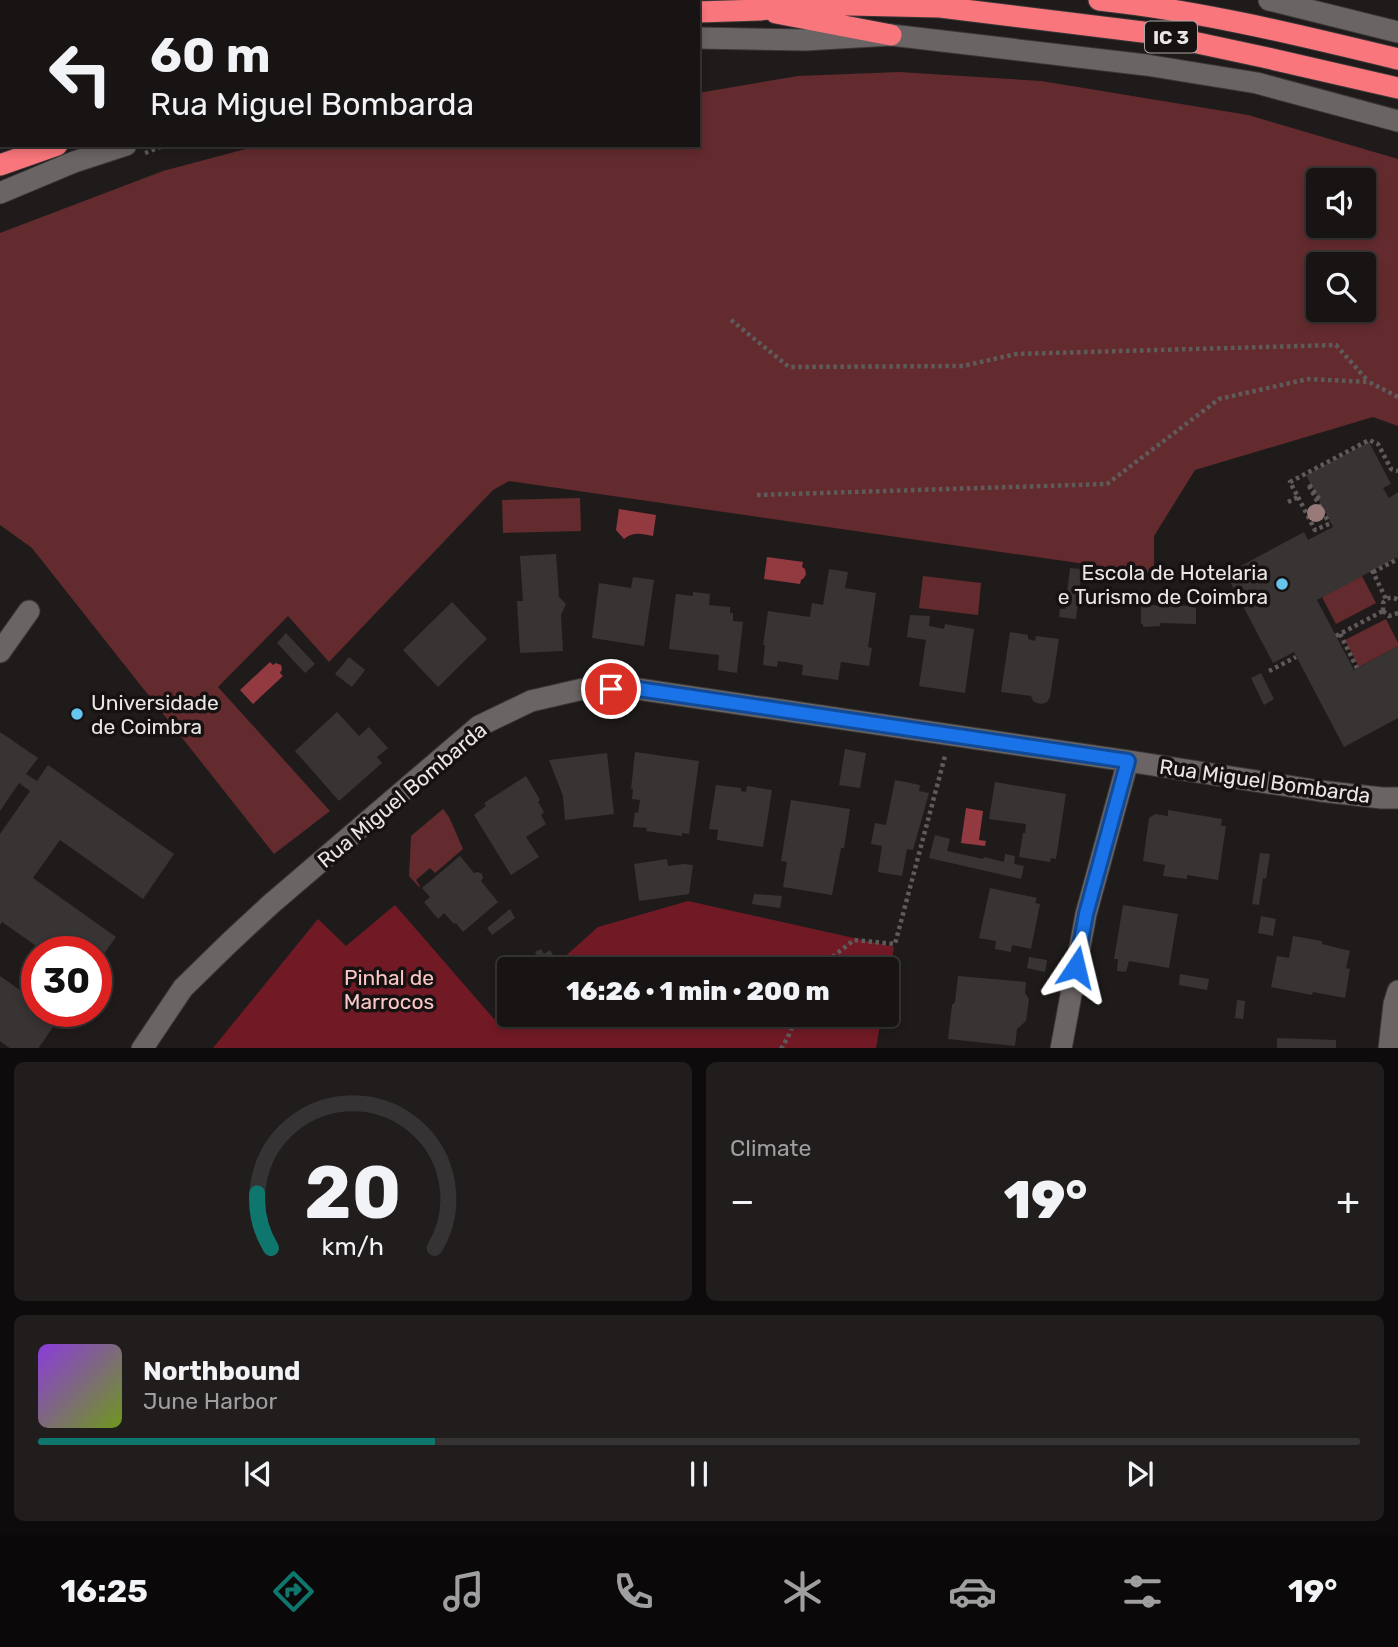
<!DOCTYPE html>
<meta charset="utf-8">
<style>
body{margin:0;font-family:Rubik,sans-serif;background:#211d1d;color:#f1f3f6;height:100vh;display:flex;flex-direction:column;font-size:26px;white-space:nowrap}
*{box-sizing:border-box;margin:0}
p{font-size:23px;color:#9f9ea0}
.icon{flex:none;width:38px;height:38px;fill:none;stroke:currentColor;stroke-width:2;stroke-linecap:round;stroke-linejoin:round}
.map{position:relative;height:1048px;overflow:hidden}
.side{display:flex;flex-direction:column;gap:14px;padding:14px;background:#0d0b0b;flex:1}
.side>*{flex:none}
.banner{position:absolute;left:0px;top:0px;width:700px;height:147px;box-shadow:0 4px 10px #0003,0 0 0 2px #363334;background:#181414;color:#f1f3f6;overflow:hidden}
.fabs{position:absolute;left:1306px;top:168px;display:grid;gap:14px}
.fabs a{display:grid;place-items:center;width:70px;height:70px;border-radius:7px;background:#181414;box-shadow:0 4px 10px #0003,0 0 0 2px #363334;font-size:35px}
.speed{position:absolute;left:21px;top:936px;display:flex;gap:14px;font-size:35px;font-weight:700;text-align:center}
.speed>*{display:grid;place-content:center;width:91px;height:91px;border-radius:50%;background:#181414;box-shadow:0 4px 10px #0003,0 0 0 2px #363334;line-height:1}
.speed .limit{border:10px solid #d22;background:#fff;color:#111}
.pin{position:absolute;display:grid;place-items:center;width:60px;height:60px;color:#fff;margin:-30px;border:4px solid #fff;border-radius:50%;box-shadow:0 2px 7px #0007}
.me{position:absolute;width:77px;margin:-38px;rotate:10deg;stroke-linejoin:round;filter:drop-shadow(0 0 5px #0008)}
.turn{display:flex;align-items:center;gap:24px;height:147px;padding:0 35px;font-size:32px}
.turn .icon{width:91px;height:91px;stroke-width:2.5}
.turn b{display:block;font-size:49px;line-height:60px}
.big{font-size:52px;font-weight:800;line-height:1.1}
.side .widget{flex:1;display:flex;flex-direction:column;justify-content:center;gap:10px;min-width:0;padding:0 24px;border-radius:10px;background:#211d1d}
.side .dial{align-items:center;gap:0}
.dial svg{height:182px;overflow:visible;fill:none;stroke:#363334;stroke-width:7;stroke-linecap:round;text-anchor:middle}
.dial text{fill:#f1f3f6;stroke:none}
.song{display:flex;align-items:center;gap:21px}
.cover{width:84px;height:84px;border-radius:10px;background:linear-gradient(135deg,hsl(270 70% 55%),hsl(80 70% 35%))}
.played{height:7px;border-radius:4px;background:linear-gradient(90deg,#0f766e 30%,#363334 30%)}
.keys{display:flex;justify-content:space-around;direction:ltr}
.heat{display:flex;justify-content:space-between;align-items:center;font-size:38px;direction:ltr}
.side .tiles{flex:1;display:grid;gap:14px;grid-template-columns:1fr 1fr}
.widget:last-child{grid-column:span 2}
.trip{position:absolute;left:497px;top:957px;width:402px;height:70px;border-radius:7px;background:#181414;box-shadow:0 4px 10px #0003,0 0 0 2px #363334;font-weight:800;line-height:70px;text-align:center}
.tab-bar{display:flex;height:112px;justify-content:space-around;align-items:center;background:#0a0808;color:#9f9ea0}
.tab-bar .icon{width:49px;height:49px}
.tab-bar .active{color:#0f766e}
.tab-bar b{font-size:32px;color:#f1f3f6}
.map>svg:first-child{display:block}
.green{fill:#632b2e;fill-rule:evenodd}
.forest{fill:#711a25}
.water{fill:#933a40}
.building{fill:#393434}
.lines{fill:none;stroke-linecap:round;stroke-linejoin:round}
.minor-casing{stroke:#3a3737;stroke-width:23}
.highway-casing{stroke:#3a3737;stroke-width:23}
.path{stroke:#605b5b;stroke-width:4.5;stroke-dasharray:3.5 3.5;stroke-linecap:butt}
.minor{stroke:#6a6464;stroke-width:21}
.highway{stroke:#f9767c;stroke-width:21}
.tree{fill:#987a79}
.route-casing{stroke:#114b97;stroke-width:18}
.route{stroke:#1a73e8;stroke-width:12}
.poi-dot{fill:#65c5ee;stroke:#171212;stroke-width:2.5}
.labels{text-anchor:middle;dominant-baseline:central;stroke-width:7;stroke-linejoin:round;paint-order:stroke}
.shield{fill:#171212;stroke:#aba6a6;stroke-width:2}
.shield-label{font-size:19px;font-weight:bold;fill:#eae6e6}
.poi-label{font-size:21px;fill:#eae6e6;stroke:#171212;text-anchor:end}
.street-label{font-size:21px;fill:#eae6e6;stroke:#171212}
.park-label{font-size:21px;fill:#fbc7c6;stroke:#171212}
</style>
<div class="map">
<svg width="1398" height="1049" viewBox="0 0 1398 1049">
<rect width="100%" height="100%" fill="#201b1b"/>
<path class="green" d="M899,72L1041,81L1248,115L1398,159V426L1373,417L1195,470L1154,536V574L509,481L493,490L329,662L288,616L218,687L330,811L274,854L32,548L0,525V233L163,171L261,145H698V93L798,76ZM1318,180H1363V226H1318ZM1363,264V310H1318V264Z
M580,498L581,531L503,533L502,500Z
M923,576L981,583L978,615L919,608Z
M1362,576L1376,603L1336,624L1322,597Z
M1386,619L1398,643V646L1359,667L1345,640Z
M443,809L449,817L463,849L435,873L430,868L416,880L420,886L419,887L409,876L411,836Z"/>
<path class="forest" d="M688,901L894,947L887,987V970L551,969L598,927Z
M395,905L494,1019L509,1006V1015H882L876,1048H213L318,919L346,946Z"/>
<path class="water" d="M619,509L656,515L653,536C642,534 633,531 624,539L616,530Z
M767,557L803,562L802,567L805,569L806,574L804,578L801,580L800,584L764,579Z
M270,662L273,665L276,663L281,665L282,669L280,673L283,676L253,704L240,690Z
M966,808L983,811L979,840L986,841L985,846L961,843Z"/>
<path class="building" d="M1369,442L1391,484L1383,488L1389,498L1398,492V557L1317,600L1354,670L1398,646V718L1344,747L1294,652L1273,663L1226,574L1304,532L1308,540L1333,527L1306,475Z
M556,554L559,597L566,604L561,615L563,651L520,653L517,601H523L520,556Z
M1070,568L1082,569L1076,619L1059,617L1060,609H1065Z
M829,569L848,572L845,588L876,593L868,647L872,648L869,666L841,662L838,680L802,675L803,665L778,661L777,667L763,665L765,645H763L768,611L810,617L812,603L823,605Z
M633,577L654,580L644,646L592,638L599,583L631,588Z
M693,592L710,594L709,605L730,607V613H733V621L743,622L737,673L718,670L719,655L669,649L676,594L693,596Z
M452,602L487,639L438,687L403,650Z
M1141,605L1196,606V624L1160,623V626L1143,627V624H1141Z
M910,615L930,616L929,626L944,629L945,624L974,629L965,693L919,686L926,640L907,637Z
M1010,632L1028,635V639L1035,641L1036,636L1059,639L1050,697L1047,702L1042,704L1037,703L1033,701L1031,696L1001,692Z
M286,633L315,664L305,673L277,643Z
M349,657L365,670L352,687L335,674Z
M1261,673L1274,699L1264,705L1251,678Z
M337,712L359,736L369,727L388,748L377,757L382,763L339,801L295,751Z
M0,732L38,758L26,774L37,781L48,765L174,854L143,899L60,840L33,878L116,937L96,965V952H45L2,922L0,925V834L30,791L19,783L0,811Z
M845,749L866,753L860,788L839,785Z
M635,752L699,761L689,834L682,833V836L646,831L647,828L633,827L635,812L638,813L640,800L632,799L633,789H631Z
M607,753L614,814L565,820L563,796L549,760Z
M526,776L540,800L538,802L544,812L541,815L546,824L526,837L539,857L511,875L474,815L486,806L484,803Z
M895,780L920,785L919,791L929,793L913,850L907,849L902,876L878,872L882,846L871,844L875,823L886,825Z
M995,782L1066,794L1056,859L1051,858L1050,862L1019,857L1023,833H1025L1026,824L989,819Z
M716,785L741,788V791L746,792L747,786L772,790L763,847L717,840L718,830L709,829Z
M791,800L850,809L844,848H841L832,895L783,887L787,862L781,861Z
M1168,810L1222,819L1221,826H1226L1218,880L1187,875V879L1163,876L1165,865L1143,861L1149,818L1155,814L1168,816Z
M935,835L950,839L947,851L983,859L984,857L1004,862L1005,854L1015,856L1014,864L1024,866L1021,879L929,858Z
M1260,853L1270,854L1266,879L1263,878L1259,905L1252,904Z
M460,856L474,873L478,872L482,874L483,878L481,881L498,902L463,932L456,923L454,924L444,913L438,919L424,902L430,897L422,888Z
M667,859L668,866L684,864L693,865L689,894L639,901L634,864Z
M990,888L1037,898L1035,903L1040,904L1031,949L1012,945L1011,952L995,949L996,941L979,938Z
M754,894L782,896L780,908L752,904Z
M1123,905L1178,914L1169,968L1129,961L1126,972L1117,971L1118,959H1114Z
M510,909L515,918L492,935L487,928Z
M1261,916L1276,919L1273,936L1258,933Z
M1293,936L1322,941V944L1350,951L1346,968L1350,969L1345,998L1313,992L1312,995L1271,987L1277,956L1289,958Z
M541,949L544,954L550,950L553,955L542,965L535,952Z
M1029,957L1047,960L1045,972L1027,968Z
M1180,974L1209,979L1207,990L1179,985Z
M0,976L37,1002V1012H50L59,1018L38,1049H11L0,1041Z
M958,976L1026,982L1025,993L1029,999L1026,1021L1017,1029L1015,1046L948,1039L952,1005L955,1002Z
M1237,1000L1245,1001L1243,1019L1235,1018Z
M1277,1038L1336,1040V1049H1277Z"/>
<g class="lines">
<g class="minor-casing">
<path id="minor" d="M1269,0L1398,32
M698,38L805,40L891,35L1146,65L1257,83L1398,121
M0,98H2
M0,193L74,162L126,145
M0,652L29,611
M142,1049L183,988L229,943L271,904L479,726L531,701L583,689H638L1128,761L1320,791L1382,798H1398
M1061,1049L1086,914L1128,761
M1389,1049L1394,1004L1398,991"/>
</g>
<g class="highway-casing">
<path id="highway" d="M1099,0C1201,11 1299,35 1398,59
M457,2L470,0
M698,12L760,10L807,4L940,7L1151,33L1263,57L1398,88
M776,13L891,35
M0,127H2
M0,165L57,145"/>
</g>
<path class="path" d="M303,2L312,0
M145,153L166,145
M731,320L789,367L963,366L1016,354L1336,345L1368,381
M757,495L1107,484L1219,399L1308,379L1369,382L1398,397
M1298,497L1315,530L1331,523
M1319,499L1309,484H1308L1329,523
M1288,502L1298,497L1290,482L1369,440L1378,444L1391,469L1398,471
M1372,570L1386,599
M1373,572L1398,559
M1383,611V603C1387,597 1392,596 1398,600
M1383,611L1389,616L1398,613
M1340,634L1357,668
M1336,636L1383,611
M1269,671L1296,657
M816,970L854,940L895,944L945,756
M781,1049L788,1037L797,1015"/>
<use href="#minor" class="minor"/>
<use href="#highway" class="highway"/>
</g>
<circle class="tree" cx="1316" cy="513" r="9"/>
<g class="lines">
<g class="route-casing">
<path id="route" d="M611,689H638L1128,761L1086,914L1076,967"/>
</g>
<use href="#route" class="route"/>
</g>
<g class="poi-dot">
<circle cx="1282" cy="584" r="7"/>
<circle cx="77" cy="714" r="7"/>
</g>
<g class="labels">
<rect class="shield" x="1145" y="21.5" width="52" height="31" rx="5"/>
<g class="shield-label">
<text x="1171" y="37">IC 3</text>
</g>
<g class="poi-label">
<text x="1268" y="572">Escola de Hotelaria<tspan x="1268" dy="24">e Turismo de Coimbra</tspan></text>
<text x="91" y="702" text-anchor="start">Universidade<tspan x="91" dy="24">de Coimbra</tspan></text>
</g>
<g class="street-label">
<text transform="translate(1265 781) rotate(8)">Rua Miguel Bombarda</text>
<text transform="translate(402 795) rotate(-40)">Rua Miguel Bombarda</text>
</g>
<g class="park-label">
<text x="389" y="977">Pinhal de<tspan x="389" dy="24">Marrocos</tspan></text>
</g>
</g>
</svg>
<div class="fabs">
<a><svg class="icon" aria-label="sound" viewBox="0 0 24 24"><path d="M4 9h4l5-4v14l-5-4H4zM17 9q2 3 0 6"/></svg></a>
<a><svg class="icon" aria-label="search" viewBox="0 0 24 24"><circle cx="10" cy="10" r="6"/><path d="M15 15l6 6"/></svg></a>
</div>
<div class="speed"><div class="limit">30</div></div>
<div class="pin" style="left:611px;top:689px;background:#d93025"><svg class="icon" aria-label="arrive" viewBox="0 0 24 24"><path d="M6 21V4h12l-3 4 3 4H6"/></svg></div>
<svg class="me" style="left:1076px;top:967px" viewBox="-20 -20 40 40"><path d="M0-17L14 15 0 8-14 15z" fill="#1a73e8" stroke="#fff" stroke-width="4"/></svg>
<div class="trip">16:26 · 1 min · 200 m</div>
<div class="banner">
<div class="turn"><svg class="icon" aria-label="left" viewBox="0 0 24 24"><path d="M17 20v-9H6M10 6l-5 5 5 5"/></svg><div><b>60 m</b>Rua Miguel Bombarda</div></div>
</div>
</div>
<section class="side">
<div class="tiles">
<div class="widget dial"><svg viewBox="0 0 100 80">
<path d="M14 69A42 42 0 1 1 86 69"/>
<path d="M14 69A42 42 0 0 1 8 45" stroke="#0f766e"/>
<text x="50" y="56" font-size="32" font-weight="700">20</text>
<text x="50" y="72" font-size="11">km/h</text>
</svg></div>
<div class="widget"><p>Climate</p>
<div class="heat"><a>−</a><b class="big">19°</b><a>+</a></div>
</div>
<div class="widget">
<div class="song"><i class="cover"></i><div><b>Northbound</b><p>June Harbor</p></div></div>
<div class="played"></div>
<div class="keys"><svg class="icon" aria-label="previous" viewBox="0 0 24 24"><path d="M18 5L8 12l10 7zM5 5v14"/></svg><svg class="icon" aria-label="pause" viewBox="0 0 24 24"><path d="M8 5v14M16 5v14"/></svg><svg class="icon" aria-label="next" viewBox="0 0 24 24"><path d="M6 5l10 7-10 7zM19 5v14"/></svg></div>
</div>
</div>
</section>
<nav class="tab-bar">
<b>16:25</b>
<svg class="icon active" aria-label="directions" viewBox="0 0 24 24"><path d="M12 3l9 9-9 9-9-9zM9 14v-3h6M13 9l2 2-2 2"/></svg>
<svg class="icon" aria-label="music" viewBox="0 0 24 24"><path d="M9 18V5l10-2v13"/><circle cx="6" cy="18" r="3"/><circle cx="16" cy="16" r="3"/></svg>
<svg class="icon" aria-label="phone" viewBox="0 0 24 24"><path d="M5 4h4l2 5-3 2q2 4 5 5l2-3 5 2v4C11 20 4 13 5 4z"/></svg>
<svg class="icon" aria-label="climate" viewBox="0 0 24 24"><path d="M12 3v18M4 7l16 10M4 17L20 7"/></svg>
<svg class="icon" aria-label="car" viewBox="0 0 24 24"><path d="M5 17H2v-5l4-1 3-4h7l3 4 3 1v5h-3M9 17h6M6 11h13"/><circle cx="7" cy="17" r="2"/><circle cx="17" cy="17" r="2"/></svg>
<svg class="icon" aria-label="filters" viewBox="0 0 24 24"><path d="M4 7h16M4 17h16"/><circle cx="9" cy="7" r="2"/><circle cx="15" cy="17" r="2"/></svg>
<b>19°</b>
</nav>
